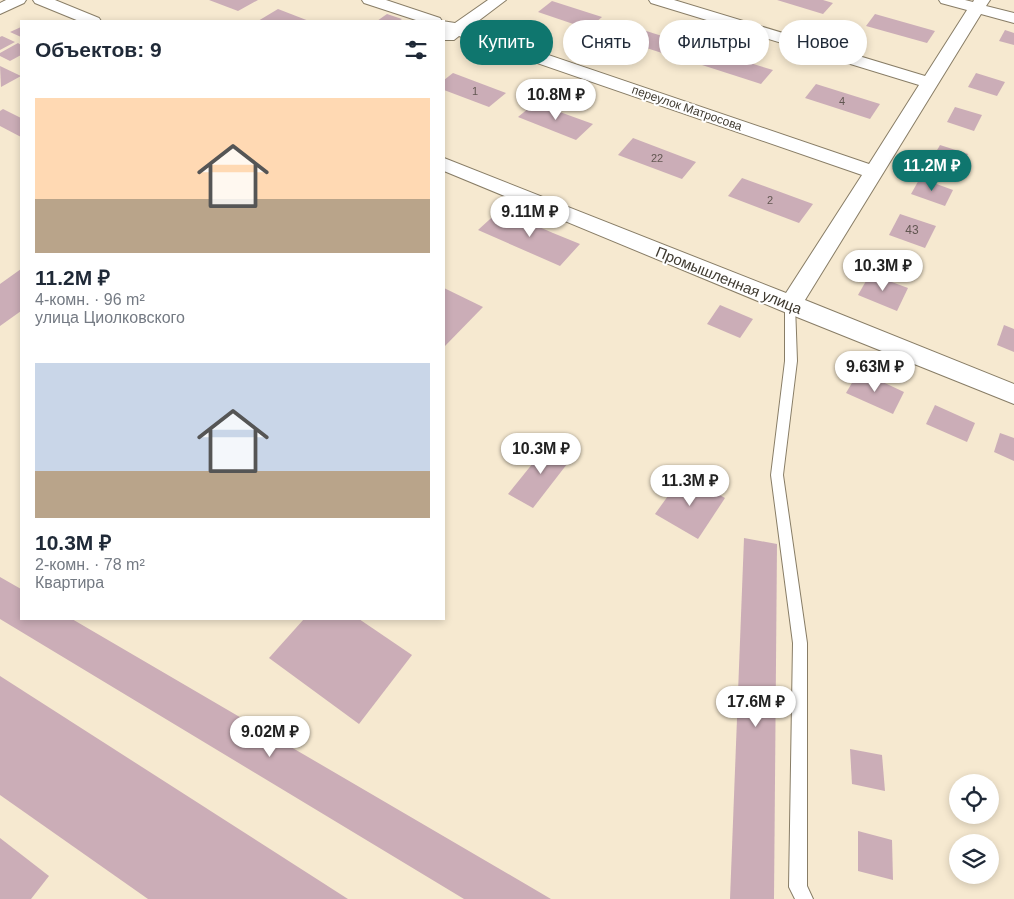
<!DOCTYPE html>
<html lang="ru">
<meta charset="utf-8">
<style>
:root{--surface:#fff;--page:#f6f6f7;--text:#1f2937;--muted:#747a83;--accent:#0f766e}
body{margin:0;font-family:Arial,sans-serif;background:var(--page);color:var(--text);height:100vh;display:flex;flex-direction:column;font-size:19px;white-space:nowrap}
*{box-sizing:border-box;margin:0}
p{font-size:16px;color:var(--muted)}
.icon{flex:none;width:28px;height:28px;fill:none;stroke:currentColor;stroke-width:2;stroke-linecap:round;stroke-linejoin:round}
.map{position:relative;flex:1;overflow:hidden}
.side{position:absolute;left:20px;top:20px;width:425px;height:600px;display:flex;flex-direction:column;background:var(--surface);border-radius:0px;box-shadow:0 2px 8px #0003}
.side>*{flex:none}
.banner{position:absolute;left:460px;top:20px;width:475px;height:45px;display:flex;gap:10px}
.buttons{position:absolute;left:949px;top:774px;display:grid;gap:10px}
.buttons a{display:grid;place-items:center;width:50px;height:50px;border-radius:50%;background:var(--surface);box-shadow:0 2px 8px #0003;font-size:25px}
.price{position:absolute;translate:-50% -42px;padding:0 11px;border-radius:18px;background:#fff;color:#222;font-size:16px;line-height:32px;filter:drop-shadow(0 1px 2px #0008)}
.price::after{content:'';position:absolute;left:50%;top:30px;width:15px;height:11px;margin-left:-8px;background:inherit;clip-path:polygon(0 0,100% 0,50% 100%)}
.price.active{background:var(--accent);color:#fff}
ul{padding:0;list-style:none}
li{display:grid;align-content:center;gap:10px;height:265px;padding:0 15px}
li span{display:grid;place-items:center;height:155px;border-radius:0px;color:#555}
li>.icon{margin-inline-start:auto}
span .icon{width:90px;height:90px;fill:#fffc;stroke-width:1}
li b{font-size:21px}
h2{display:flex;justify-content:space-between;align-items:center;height:60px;padding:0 15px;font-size:21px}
.pill{padding:0 18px;border-radius:22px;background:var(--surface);box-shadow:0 2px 8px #0003;font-size:18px;line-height:45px}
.pill.active{background:var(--accent);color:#fff}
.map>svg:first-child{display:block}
.building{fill:#cbadb7}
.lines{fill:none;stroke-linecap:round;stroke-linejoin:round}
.service-casing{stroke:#887d66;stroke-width:2}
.minor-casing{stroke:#887d66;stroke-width:2}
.service{fill:#fff;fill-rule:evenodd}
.minor{fill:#fff;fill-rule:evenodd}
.labels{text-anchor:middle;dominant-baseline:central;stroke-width:4;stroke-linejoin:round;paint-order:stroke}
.far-number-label{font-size:11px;fill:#625752}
.far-street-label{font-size:12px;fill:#3f3a30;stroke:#fff}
.number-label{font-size:12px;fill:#625752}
.street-label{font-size:15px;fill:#3f3a30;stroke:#fff}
</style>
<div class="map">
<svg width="1014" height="899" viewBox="0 0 1014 899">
<rect width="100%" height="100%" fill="#f6e9d0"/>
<!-- building -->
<g class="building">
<polygon points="209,0 258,0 238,11"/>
<polygon points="777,0 823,0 833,3 823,14"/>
<polygon points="552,1 602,17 588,29 538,12"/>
<polygon points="278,9 309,21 258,21"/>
<polygon points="387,14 402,19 399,21 377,21"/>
<polygon points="875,14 935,31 927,43 866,26"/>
<polygon points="624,24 678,41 665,54 610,36"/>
<polygon points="21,27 21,37 10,32"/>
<polygon points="1005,30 1014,33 1014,45 999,41"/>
<polygon points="2,36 15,42 0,50 0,37"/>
<polygon points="18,43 21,45 21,55 10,61 0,56 0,53"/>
<polygon points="714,52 773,70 761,84 702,65"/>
<polygon points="0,66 21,76 1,87"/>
<polygon points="453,73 506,93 489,107 444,90 444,80"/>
<polygon points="976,73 1005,82 997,96 968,87"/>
<polygon points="816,84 880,104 870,119 805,98"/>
<polygon points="535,103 593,124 576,140 518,117"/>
<polygon points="955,107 982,115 974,131 947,122"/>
<polygon points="3,109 21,118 21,137 0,126 0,111"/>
<polygon points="633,138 696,162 682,179 618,155"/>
<polygon points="940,145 968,154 960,169 932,159"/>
<polygon points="742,178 813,204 799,223 728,196"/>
<polygon points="920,178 953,190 945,206 911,194"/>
<polygon points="500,210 553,233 580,244 560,266 478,230"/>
<polygon points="900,214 936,226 925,248 889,235"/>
<polygon points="21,269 21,311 0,326 0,284"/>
<polygon points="870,274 908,288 897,311 858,295"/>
<polygon points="444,288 483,307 444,347"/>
<polygon points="720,305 753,319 740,338 707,324"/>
<polygon points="1004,325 1014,329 1014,352 997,345"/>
<polygon points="859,371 904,392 893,414 846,393"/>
<polygon points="935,405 975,423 967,442 926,424"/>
<polygon points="1000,433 1014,438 1014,461 994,452"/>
<polygon points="550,442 574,455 533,508 508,494"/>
<polygon points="683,475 725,498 698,539 655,514"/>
<polygon points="744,538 777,544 774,899 730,899"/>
<polygon points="0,577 21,589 21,619 72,619 551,899 464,899 0,619"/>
<polygon points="304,619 359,619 412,655 359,724 269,658"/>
<polygon points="0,676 348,899 148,899 0,795"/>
<polygon points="850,749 882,755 885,791 852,784"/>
<polygon points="858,831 892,840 893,880 858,871"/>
<polygon points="0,838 49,876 31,899 0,899"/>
</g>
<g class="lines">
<defs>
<polygon id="service" points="790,301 795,305 797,361 783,475 807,643 807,886 813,899 795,899 789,887 793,643 771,475 785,361 785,305"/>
<g id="minor">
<polygon points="6,0 26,0 24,3 0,14 0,3"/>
<polygon points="33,0 55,0 99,18 101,21 79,21 35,3"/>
<polygon points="362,0 386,0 440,18 442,21 455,23 488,0 506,0 469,28 869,164 919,85 651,3 649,0 674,0 925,76 967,10 941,3 939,0 965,0 973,2 974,0 990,0 986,6 1014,13 1014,23 981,14 805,300 1014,384 1014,404 782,311 444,171 444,158 786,293 862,175 459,36 454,40 444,40 444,21 419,21 364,3"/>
</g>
</defs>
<!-- service casing -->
<use href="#service" class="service-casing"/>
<!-- minor casing -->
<use href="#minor" class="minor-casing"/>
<!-- service -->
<use href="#service" class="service"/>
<!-- minor -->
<use href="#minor" class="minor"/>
</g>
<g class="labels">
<!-- far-number labels -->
<g class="far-number-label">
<text x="475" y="91">1</text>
<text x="842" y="101">4</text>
<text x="657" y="158">22</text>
<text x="770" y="200">2</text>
</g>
<!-- far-street labels -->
<g class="far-street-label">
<text transform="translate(687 108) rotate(19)">переулок Матросова</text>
</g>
<!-- number labels -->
<g class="number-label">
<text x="912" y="230">43</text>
</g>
<!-- street labels -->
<g class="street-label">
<text transform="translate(729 280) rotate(22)">Промышленная улица</text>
</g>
</g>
</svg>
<div class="buttons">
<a><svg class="icon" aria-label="locate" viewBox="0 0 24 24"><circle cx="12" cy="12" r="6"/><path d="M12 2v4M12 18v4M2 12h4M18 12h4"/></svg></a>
<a><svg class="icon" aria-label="layers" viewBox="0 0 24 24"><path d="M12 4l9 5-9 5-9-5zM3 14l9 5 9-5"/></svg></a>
</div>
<b class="price" style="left:556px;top:121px">10.8M ₽</b>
<b class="price active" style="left:932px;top:192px">11.2M ₽</b>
<b class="price" style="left:530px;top:238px">9.11M ₽</b>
<b class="price" style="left:883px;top:292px">10.3M ₽</b>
<b class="price" style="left:875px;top:393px">9.63M ₽</b>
<b class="price" style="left:541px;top:475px">10.3M ₽</b>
<b class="price" style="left:690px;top:507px">11.3M ₽</b>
<b class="price" style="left:756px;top:728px">17.6M ₽</b>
<b class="price" style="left:270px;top:758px">9.02M ₽</b>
<div class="banner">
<a class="pill active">Купить</a>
<a class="pill">Снять</a>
<a class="pill">Фильтры</a>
<a class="pill">Новое</a>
</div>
<section class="side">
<h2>Объектов: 9<svg class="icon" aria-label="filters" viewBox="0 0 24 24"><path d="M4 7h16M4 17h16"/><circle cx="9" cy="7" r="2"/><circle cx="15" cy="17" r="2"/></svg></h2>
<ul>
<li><span style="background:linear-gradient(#ffd9b3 65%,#b9a48a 0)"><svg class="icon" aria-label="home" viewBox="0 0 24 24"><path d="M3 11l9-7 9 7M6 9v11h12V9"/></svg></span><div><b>11.2M ₽</b><p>4-комн. · 96 m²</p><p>улица Циолковского</p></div></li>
<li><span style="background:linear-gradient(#c9d6e8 70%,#b9a48a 0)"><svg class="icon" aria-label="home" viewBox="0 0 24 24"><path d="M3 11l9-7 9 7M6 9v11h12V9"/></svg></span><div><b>10.3M ₽</b><p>2-комн. · 78 m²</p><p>Квартира</p></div></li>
</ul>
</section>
</div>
